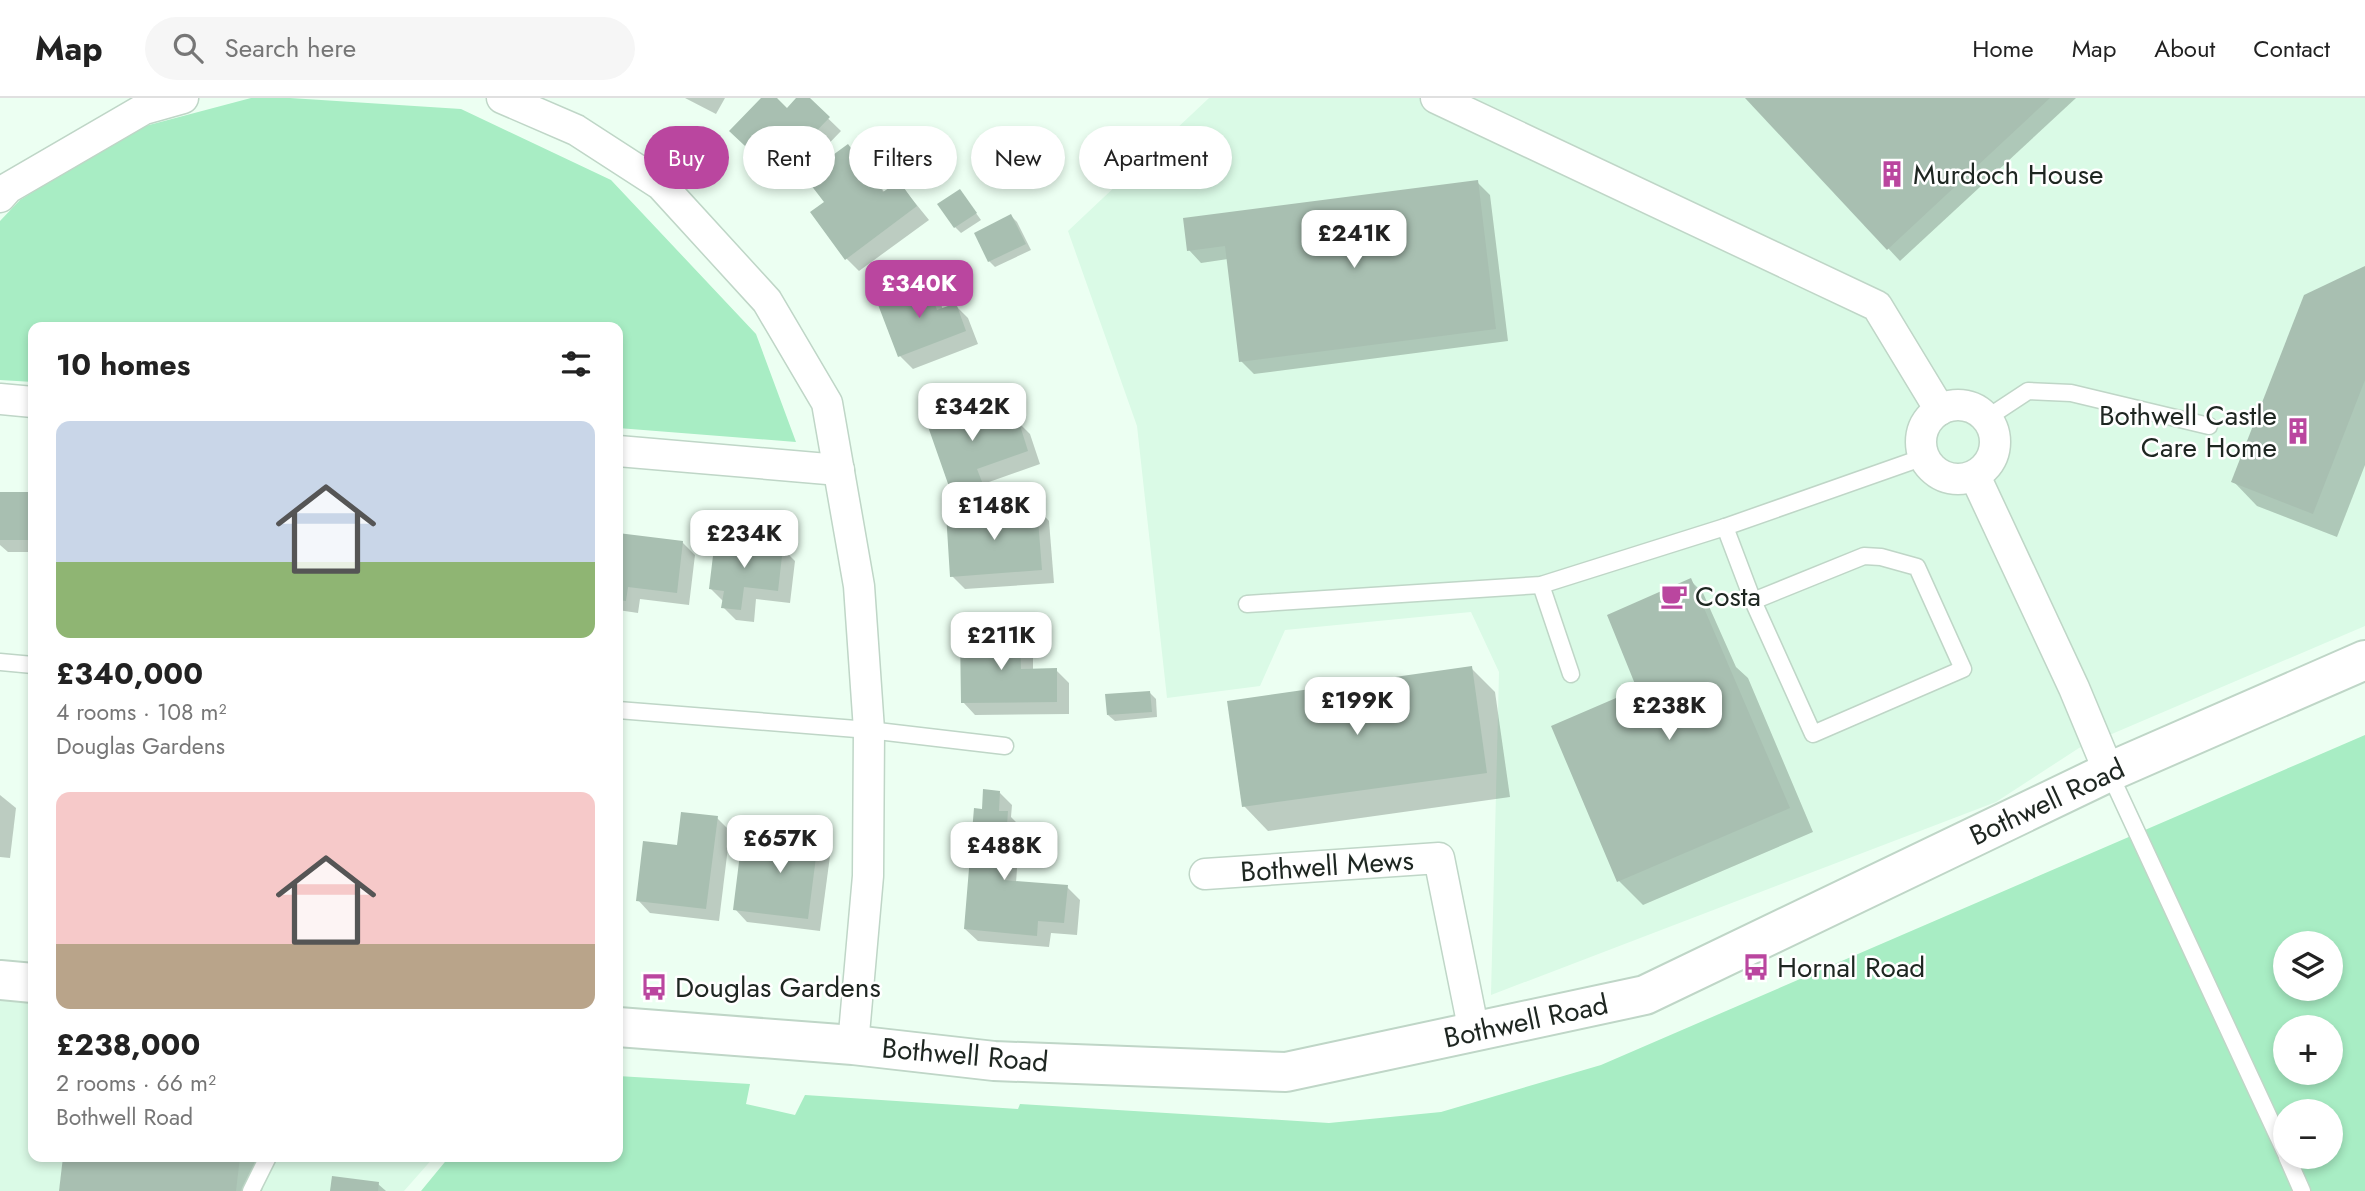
<!DOCTYPE html>
<meta charset="utf-8">
<style>
:root{--surface:#fff;--page:#f6f6f6;--text:#222;--muted:#767676;--line:#e0e0e0;--accent:#ba469f}
body{margin:0;font-family:Jost,sans-serif;background:var(--page);color:var(--text);height:100vh;display:flex;flex-direction:column;font-size:26px;white-space:nowrap}
*{box-sizing:border-box;margin:0}
p{font-size:23px;color:var(--muted)}
.icon{flex:none;width:38px;height:38px;fill:none;stroke:currentColor;stroke-width:2;stroke-linecap:round;stroke-linejoin:round}
.map{position:relative;flex:1;overflow:hidden}
.side{position:absolute;left:28px;top:224px;width:595px;height:840px;display:flex;flex-direction:column;background:var(--surface);border-radius:14px;box-shadow:0 4px 10px #0003}
.side>*{flex:none}
.banner{position:absolute;left:644px;top:28px;width:665px;height:63px;display:flex;gap:14px}
.tools{position:absolute;left:2273px;top:833px;display:grid;gap:14px}
.tools a{display:grid;place-items:center;width:70px;height:70px;border-radius:50%;background:var(--surface);box-shadow:0 4px 10px #0003;font-size:35px}
.price{position:absolute;translate:-50% -60px;padding:0 16px;border-radius:14px;background:#fff;color:#222;font-size:23px;line-height:46px;filter:drop-shadow(0 2px 4px #0008)}
.price::after{content:'';position:absolute;left:50%;top:42px;width:21px;height:16px;margin-left:-10px;background:inherit;clip-path:polygon(0 0,100% 0,50% 100%)}
.price.selected{background:var(--accent);color:#fff}
ul{padding:0;list-style:none}
li{display:grid;align-content:center;gap:14px;height:371px;padding:0 28px}
li span{display:grid;place-items:center;height:217px;border-radius:14px;color:#555}
li>.icon{margin-inline-start:auto}
span .icon{width:126px;height:126px;fill:#fffc;stroke-width:1}
li b{font-size:30px}
h2{display:flex;justify-content:space-between;align-items:center;height:84px;padding:0 28px;font-size:30px}
.tag{padding:0 24px;border-radius:32px;background:var(--surface);box-shadow:0 4px 10px #0003;font-size:24px;line-height:63px}
.tag.selected{background:var(--accent);color:#fff}
header{display:flex;align-items:center;gap:42px;box-sizing:border-box;height:98px;padding:0 35px;background:var(--surface);border-bottom:2px solid var(--line)}
header strong{font-size:33px}
nav{display:flex;gap:38px;margin-inline-start:auto;font-size:24px}
.search{width:490px;height:63px;background:var(--page);display:flex;align-items:center;gap:18px;box-sizing:border-box;padding:0 24px;border-radius:38px;color:var(--muted);font-size:26px}
.map>svg:first-child{display:block}
.built{fill:#dafae6}
.green{fill:#a8edc4;fill-rule:evenodd}
.shadow{fill:#0003}
.building{fill:#a8bfb1}
.lines{fill:none;stroke-linecap:round;stroke-linejoin:round}
.service-casing{stroke:#bfd6c7;stroke-width:19}
.minor-casing{stroke:#bfd6c7;stroke-width:33}
.secondary-casing{stroke:#bfd6c7;stroke-width:42}
.service{stroke:#fff;stroke-width:16}
.minor{stroke:#fff;stroke-width:30}
.secondary{stroke:#fff;stroke-width:38}
.labels{text-anchor:middle;dominant-baseline:central;stroke-width:5;stroke-linejoin:round;paint-order:stroke}
.poi-label{font-size:28px;fill:#1e2621;stroke:#fff;text-anchor:start}
.street-label{font-size:28px;fill:#1e2621;stroke:#fff}
</style>
<header>
<strong>Map</strong>
<div class="search"><svg class="icon" aria-label="search" viewBox="0 0 24 24"><circle cx="10" cy="10" r="6"/><path d="M15 15l6 6"/></svg>Search here</div>
<nav><a>Home</a><a>Map</a><a>About</a><a>Contact</a></nav>
</header>
<div class="map">
<svg width="2365" height="1093" viewBox="0 0 2365 1093">
<rect width="100%" height="100%" fill="#ecfff2"/>
<!-- built -->
<g class="built">
<polygon points="1209,0 2365,0 2365,528 2079,650 1996,704 1491,897 1499,574 1471,514 1285,532 1260,588 1167,600 1137,328 1068,133"/>
<polygon points="0,902 33,905 33,1059 434,1059 404,1093 0,1093"/>
</g>
<!-- green -->
<g class="green">
<polygon points="251,0 290,0 461,11 611,82 756,236 796,344 618,330 618,229 33,229 33,284 0,282 0,123 20,102 134,31"/>
<path d="M2365,637V1093H421L449,1059H618V978L750,986L746,1006L795,1017L805,997L1018,1011L1020,1006L1329,1025L1441,1014L1601,967ZM2286,845H2331V891H2286ZM2286,929H2331V975H2286ZM2286,1013H2331V1059H2286Z"/>
</g>
<!-- shadow -->
<g class="shadow">
<polygon points="685,0 725,0 716,16"/>
<polygon points="763,0 774,0 787,12 799,0 807,0 841,33 788,88 732,33"/>
<polygon points="1748,0 2076,0 1900,163"/>
<polygon points="848,49 860,61 885,95 899,85 929,122 859,173 846,160 826,104"/>
<polygon points="1477,84 1490,97 1508,243 1254,276 1241,263 1228,161 1201,165 1189,152"/>
<polygon points="960,93 981,122 961,135 955,129"/>
<polygon points="1011,118 1017,124 1031,152 995,169 989,163"/>
<polygon points="2365,170 2365,367 2337,439 2257,408 2233,383"/>
<polygon points="926,187 939,200 943,212 955,207 968,220 978,246 913,271 900,258 880,205"/>
<polygon points="985,301 997,314 1003,328 1017,323 1030,336 1040,366 989,384 996,402 967,412 954,399"/>
<polygon points="0,395 33,396 33,461 32,454 8,454 0,447"/>
<polygon points="1037,410 1049,423 1054,485 965,491 952,478"/>
<polygon points="618,437 682,444 695,457 689,507 640,501 638,515 618,512"/>
<polygon points="782,450 795,463 790,505 756,501 754,524 736,522 723,509 724,504 711,491"/>
<polygon points="1690,482 1703,495 1736,569 1748,580 1813,734 1643,807 1619,783 1640,592"/>
<polygon points="1020,536 1033,549 1033,572 1056,572 1069,585 1069,616 975,617 963,604"/>
<polygon points="1471,570 1495,594 1510,699 1268,733 1244,708"/>
<polygon points="1150,595 1156,601 1157,619 1115,623 1108,617"/>
<polygon points="1000,695 1012,707 1011,719 1020,728 1016,785 1067,789 1080,802 1077,837 1051,835 1049,849 978,843 965,831 983,712"/>
<polygon points="0,697 16,710 10,760 0,759"/>
<polygon points="717,720 730,733 719,823 650,815 638,802 678,749"/>
<polygon points="819,730 832,743 820,833 747,824 735,811 776,762"/>
<polygon points="65,1059 267,1059 262,1093 61,1093"/>
<polygon points="378,1086 386,1093 331,1093"/>
</g>
<!-- building -->
<g class="building">
<polygon points="761,0 777,0 787,10 796,0 810,0 830,19 775,76 729,33"/>
<polygon points="1745,0 2050,0 1887,152"/>
<polygon points="848,46 883,94 899,83 917,108 845,162 810,114 824,104 804,78"/>
<polygon points="1478,82 1496,231 1239,264 1225,148 1187,153 1183,120"/>
<polygon points="960,91 977,115 954,130 937,106"/>
<polygon points="1011,116 1026,146 988,164 974,135"/>
<polygon points="2365,168 2365,282 2313,416 2231,384 2304,197"/>
<polygon points="927,185 937,212 956,205 966,233 898,259 877,204"/>
<polygon points="985,299 996,329 1018,321 1028,353 977,371 984,389 953,400 925,320"/>
<polygon points="0,394 33,394 33,460 30,460 30,442 0,442"/>
<polygon points="1037,409 1042,472 950,479 946,415"/>
<polygon points="618,435 683,443 677,495 628,489 626,503 618,502"/>
<polygon points="715,441 783,449 778,493 744,489 741,512 721,510 724,493 709,491"/>
<polygon points="1691,480 1790,710 1617,784 1551,628 1637,591 1607,517"/>
<polygon points="960,535 1020,535 1021,571 1057,570 1057,604 961,605"/>
<polygon points="1472,568 1487,675 1242,709 1227,603"/>
<polygon points="1150,593 1152,614 1107,617 1105,596"/>
<polygon points="983,691 1000,693 999,713 1008,713 1003,782 1068,787 1064,825 1038,823 1037,838 964,831 974,710 982,711"/>
<polygon points="681,714 718,718 706,811 636,803 643,743 677,747"/>
<polygon points="779,723 820,728 808,821 733,812 740,756 774,760"/>
<polygon points="63,1059 240,1059 236,1093 59,1093"/>
<polygon points="332,1078 379,1084 378,1093 330,1093"/>
</g>
<g class="lines">
<defs>
<g id="service">
<polyline points="1987,320 2028,293 2071,295 2209,328"/>
<polyline points="1725,429 1753,503 1813,636 1963,571 1917,469 1881,459 1864,458 1753,503"/>
<polyline points="1541,487 1571,576"/>
<polyline points="1247,506 1541,487 1725,429 1924,359"/>
<polyline points="0,564 33,567"/>
<polyline points="618,612 869,632 1005,648"/>
<polyline points="2109,674 2286,1056"/>
<polyline points="2287,1059 2302,1093"/>
<polyline points="251,1093 268,1059"/>
</g>
<g id="minor">
<polyline points="502,0 576,32 661,87 767,203 827,305 859,488 869,632 868,778 853,947"/>
<polyline points="1436,0 1877,208 1940,312"/>
<polyline points="0,99 8,90 144,11 183,0"/>
<polyline points="0,301 33,304"/>
<circle cx="1958" cy="344" r="37"/>
<polyline points="618,353 839,372"/>
<polyline points="1975,378 2074,590 2109,674"/>
<polyline points="1205,776 1439,760 1474,934"/>
</g>
<g id="secondary">
<polyline points="0,882 33,885"/>
<polyline points="618,929 853,947 994,963 1286,974 1645,897 2109,674 2365,562"/>
</g>
</defs>
<!-- service casing -->
<use href="#service" class="service-casing"/>
<!-- minor casing -->
<use href="#minor" class="minor-casing"/>
<!-- secondary casing -->
<use href="#secondary" class="secondary-casing"/>
<!-- service -->
<use href="#service" class="service"/>
<!-- minor -->
<use href="#minor" class="minor"/>
<!-- secondary -->
<use href="#secondary" class="secondary"/>
</g>
<!-- icons -->
<defs>
<symbol id="building-bare" viewBox="-9 -9 18 18"><path d="M-4-6H4V6H1V3H-1V6H-4ZM-2.5-4.3h1.7v1.8h-1.7ZM.8-4.3h1.7v1.8H.8ZM-2.5-1h1.7V.8h-1.7ZM.8-1h1.7V.8H.8Z" fill="#ba469f" stroke="#fff" stroke-width="2.5" paint-order="stroke"/></symbol>
<symbol id="cafe-bare" viewBox="-9 -9 18 18"><path d="M-5.5-4.5H6V0H3Q3 3.5 0 3.5H-2.5Q-5.5 3.5-5.5 0ZM3-3.2v2h1.7v-2ZM-6 4.5H4V6H-6Z" fill="#ba469f" stroke="#fff" stroke-width="2.5" paint-order="stroke"/></symbol>
<symbol id="bus-bare" viewBox="-9 -9 18 18"><path d="M-5-6H5V4H4V6H2V4H-2V6H-4V4H-5ZM-3.5-4V0h7V-4ZM-3.5 1.2v1.5H-2V1.2ZM2 1.2v1.5H3.5V1.2Z" fill="#ba469f" stroke="#fff" stroke-width="2.5" paint-order="stroke"/></symbol>
</defs>
<g fill-rule="evenodd">
<use href="#building-bare" x="1873" y="57" width="38" height="38"/>
<use href="#building-bare" x="2279" y="314" width="38" height="38"/>
<use href="#cafe-bare" x="1655" y="479" width="38" height="38"/>
<use href="#bus-bare" x="1737" y="850" width="38" height="38"/>
<use href="#bus-bare" x="635" y="870" width="38" height="38"/>
</g>
<g class="labels">
<!-- poi labels -->
<g class="poi-label">
<text x="1913" y="76">Murdoch House</text>
<text x="2277" y="317" text-anchor="end">Bothwell Castle<tspan x="2277" dy="32">Care Home</tspan></text>
<text x="1695" y="498">Costa</text>
<text x="1777" y="869">Hornal Road</text>
<text x="675" y="889">Douglas Gardens</text>
</g>
<!-- street labels -->
<g class="street-label">
<text transform="translate(2047 704) rotate(-25)">Bothwell Road</text>
<text transform="translate(1327 768) rotate(-4)">Bothwell Mews</text>
<text transform="translate(1526 923) rotate(-12)">Bothwell Road</text>
<text transform="translate(965 957) rotate(5)">Bothwell Road</text>
</g>
</g>
</svg>
<div class="tools">
<a><svg class="icon" aria-label="layers" viewBox="0 0 24 24"><path d="M12 4l9 5-9 5-9-5zM3 14l9 5 9-5"/></svg></a>
<a>+</a>
<a>−</a>
</div>
<b class="price" style="left:1354px;top:172px">£241K</b>
<b class="price selected" style="left:919px;top:222px">£340K</b>
<b class="price" style="left:972px;top:345px">£342K</b>
<b class="price" style="left:994px;top:444px">£148K</b>
<b class="price" style="left:744px;top:472px">£234K</b>
<b class="price" style="left:1001px;top:574px">£211K</b>
<b class="price" style="left:1357px;top:639px">£199K</b>
<b class="price" style="left:1669px;top:644px">£238K</b>
<b class="price" style="left:780px;top:777px">£657K</b>
<b class="price" style="left:1004px;top:784px">£488K</b>
<div class="banner">
<a class="tag selected">Buy</a>
<a class="tag">Rent</a>
<a class="tag">Filters</a>
<a class="tag">New</a>
<a class="tag">Apartment</a>
</div>
<section class="side">
<h2>10 homes<svg class="icon" aria-label="filters" viewBox="0 0 24 24"><path d="M4 7h16M4 17h16"/><circle cx="9" cy="7" r="2"/><circle cx="15" cy="17" r="2"/></svg></h2>
<ul>
<li><span style="background:linear-gradient(#c9d6e8 65%,#8fb573 0)"><svg class="icon" aria-label="home" viewBox="0 0 24 24"><path d="M3 11l9-7 9 7M6 9v11h12V9"/></svg></span><div><b>£340,000</b><p>4 rooms · 108 m²</p><p>Douglas Gardens</p></div></li>
<li><span style="background:linear-gradient(#f6c9c9 70%,#b9a48a 0)"><svg class="icon" aria-label="home" viewBox="0 0 24 24"><path d="M3 11l9-7 9 7M6 9v11h12V9"/></svg></span><div><b>£238,000</b><p>2 rooms · 66 m²</p><p>Bothwell Road</p></div></li>
</ul>
</section>
</div>
